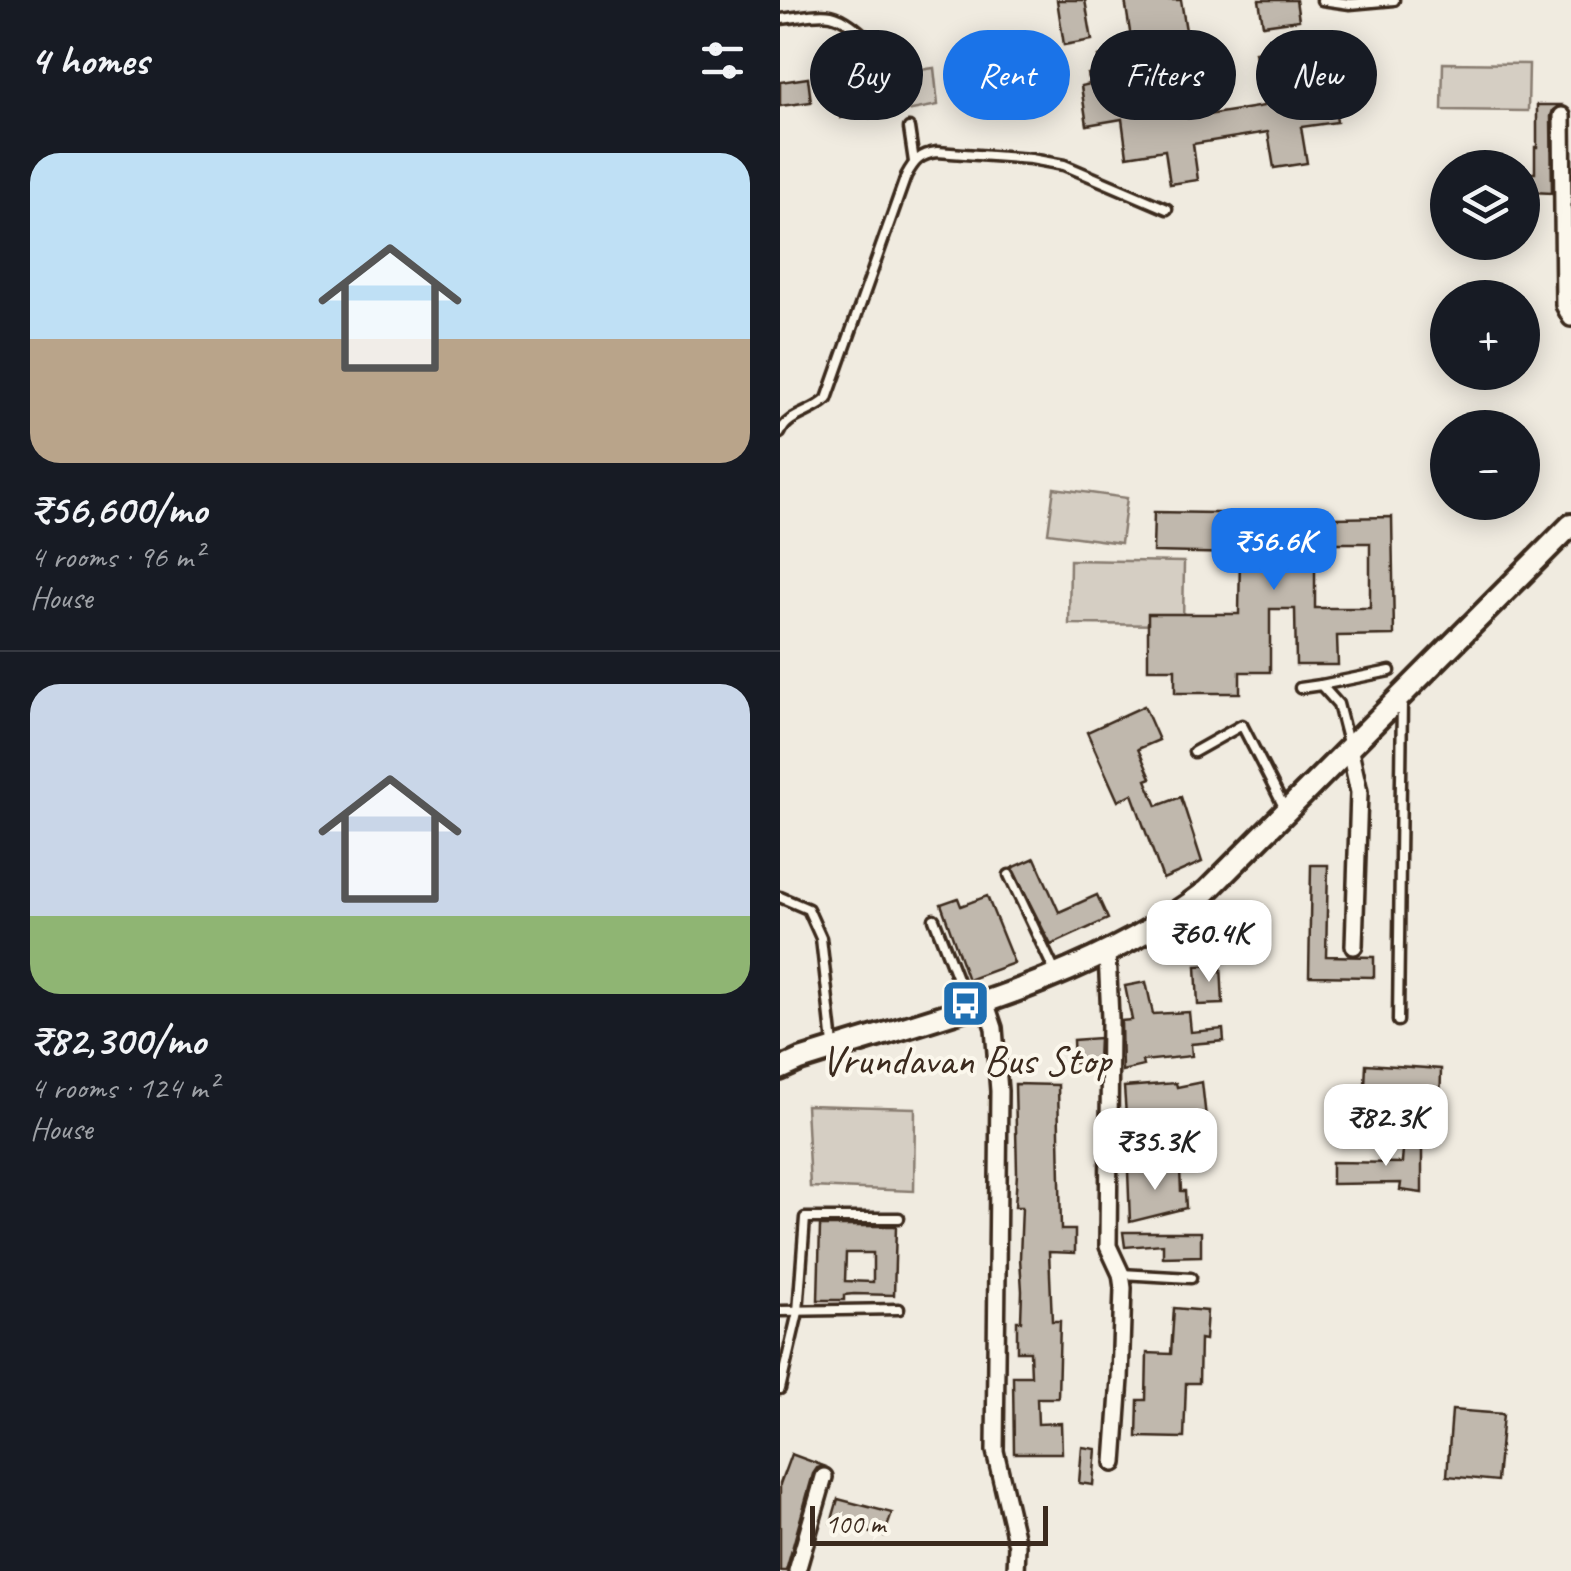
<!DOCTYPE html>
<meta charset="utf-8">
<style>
:root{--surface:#171b24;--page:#242831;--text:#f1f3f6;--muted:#9ea1a6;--line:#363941;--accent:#1a73e8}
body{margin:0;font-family:Caveat,sans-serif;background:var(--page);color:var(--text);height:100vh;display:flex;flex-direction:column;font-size:38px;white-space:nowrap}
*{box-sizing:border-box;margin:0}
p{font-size:32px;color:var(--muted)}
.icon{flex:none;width:55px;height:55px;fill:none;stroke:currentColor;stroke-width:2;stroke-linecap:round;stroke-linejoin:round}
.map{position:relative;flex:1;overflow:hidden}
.sheet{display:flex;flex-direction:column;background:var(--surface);width:780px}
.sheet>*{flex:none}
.banner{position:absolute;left:30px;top:30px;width:610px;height:90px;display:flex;gap:20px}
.fabs{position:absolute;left:650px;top:150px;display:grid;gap:20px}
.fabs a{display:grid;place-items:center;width:110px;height:110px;border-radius:50%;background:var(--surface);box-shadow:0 5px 25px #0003;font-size:50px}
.scale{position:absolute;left:30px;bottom:25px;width:238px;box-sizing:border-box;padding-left:10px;border:5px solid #3b2a1e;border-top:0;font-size:28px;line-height:35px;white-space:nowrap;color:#3b2a1e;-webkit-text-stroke:8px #fbf7ec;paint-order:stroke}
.price{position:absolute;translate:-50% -85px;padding:0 22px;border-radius:20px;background:#fff;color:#222;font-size:32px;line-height:65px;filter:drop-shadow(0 2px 5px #0008)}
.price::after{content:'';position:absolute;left:50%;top:60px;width:30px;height:22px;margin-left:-15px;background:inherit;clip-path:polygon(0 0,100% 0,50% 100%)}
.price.current{background:var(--accent);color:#fff}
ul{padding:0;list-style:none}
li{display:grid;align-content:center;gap:20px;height:530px;padding:0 30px}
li+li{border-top:2px solid var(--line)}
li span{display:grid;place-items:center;height:310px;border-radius:30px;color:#555}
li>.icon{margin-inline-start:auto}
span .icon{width:180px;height:180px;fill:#fffc;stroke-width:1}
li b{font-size:42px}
h2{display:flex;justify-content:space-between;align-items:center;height:120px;padding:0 30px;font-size:42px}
.tag{padding:0 35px;border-radius:45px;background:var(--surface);box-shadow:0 5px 25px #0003;font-size:35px;line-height:90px}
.tag.current{background:var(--accent);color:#fff}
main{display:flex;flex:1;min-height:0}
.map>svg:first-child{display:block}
.green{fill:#d5cec3;stroke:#887c70;stroke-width:2.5}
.building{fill:#c0b8ad;stroke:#3b2a1e;stroke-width:2.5;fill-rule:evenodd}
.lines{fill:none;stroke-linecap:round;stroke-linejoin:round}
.service-casing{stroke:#3b2a1e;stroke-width:15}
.minor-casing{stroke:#3b2a1e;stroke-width:22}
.tertiary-casing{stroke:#3b2a1e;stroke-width:28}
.service{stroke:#fbf7ec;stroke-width:8}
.minor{stroke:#fbf7ec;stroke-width:15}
.tertiary{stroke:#fbf7ec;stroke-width:20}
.labels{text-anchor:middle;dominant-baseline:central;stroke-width:8;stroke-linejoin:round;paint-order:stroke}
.poi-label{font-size:42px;fill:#3b2a1e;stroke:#fbf7ec}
</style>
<main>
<section class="sheet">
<h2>4 homes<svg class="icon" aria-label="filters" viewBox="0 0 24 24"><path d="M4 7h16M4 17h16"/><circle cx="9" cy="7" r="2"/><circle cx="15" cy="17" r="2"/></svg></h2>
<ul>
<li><span style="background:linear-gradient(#bfe0f5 60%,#b9a48a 0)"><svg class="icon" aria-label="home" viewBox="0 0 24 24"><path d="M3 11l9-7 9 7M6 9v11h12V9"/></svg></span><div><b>₹56,600/mo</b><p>4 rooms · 96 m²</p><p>House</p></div></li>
<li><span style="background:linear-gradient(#c9d6e8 75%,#8fb573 0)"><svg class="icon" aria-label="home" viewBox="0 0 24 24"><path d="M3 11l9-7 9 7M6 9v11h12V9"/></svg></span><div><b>₹82,300/mo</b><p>4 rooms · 124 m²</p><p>House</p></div></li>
</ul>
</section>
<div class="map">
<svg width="791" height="1571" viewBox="0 0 791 1571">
<rect width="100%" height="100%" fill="#f0ebe0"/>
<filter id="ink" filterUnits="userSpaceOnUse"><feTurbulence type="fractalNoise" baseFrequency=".01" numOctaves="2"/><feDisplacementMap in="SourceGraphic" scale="20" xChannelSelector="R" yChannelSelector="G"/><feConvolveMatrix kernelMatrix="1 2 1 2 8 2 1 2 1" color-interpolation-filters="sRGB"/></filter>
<g filter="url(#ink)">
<!-- green -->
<g class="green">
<polygon points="663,63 749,64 748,111 662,110"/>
<polygon points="154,68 158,105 90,118 84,78"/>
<polygon points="274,488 347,498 341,543 268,533"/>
<polygon points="290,560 404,562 403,625 289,624"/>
<polygon points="26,1105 135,1108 134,1191 30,1187"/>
</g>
<!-- building -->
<g class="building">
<polygon points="277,0 305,0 312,40 284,45"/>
<polygon points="345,0 401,0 408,43 389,45 394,79 402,78 408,118 484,106 475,52 508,47 517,101 553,96 557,122 521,127 527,163 494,168 488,132 413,144 418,180 390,184 385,150 347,156 342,119 307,125 301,86 310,84 308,74 321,72 318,57 353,51"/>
<polygon points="479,0 516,0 519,20 483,25"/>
<polygon points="70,34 73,36 85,111 61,118 52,37"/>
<polygon points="28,78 31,102 0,106 0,82"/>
<polygon points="757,105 780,105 773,110 771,116 772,193 751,192 751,173 755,173 755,147 757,147"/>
<path d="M374,512L496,514V519L612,517L614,635L557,636L558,665H516L515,609H490V672H460V693H395V669H368V614H459L460,554L373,552ZM535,543H590V608H535Z"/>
<polygon points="364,706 379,740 358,749 371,778 366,780 377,806 401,797 422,862 383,879 352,794 338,801 307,732"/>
<polygon points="255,858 279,912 317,895 328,919 271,945 232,868"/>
<polygon points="531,865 548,865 546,956 594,957 594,977 529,976"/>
<polygon points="207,896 234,963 188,980 161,904 178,898 181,906"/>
<polygon points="441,965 443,1004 418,1005 416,966"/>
<polygon points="366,982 373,1014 409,1012 411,1032 443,1029 444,1041 411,1044 412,1056 362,1061 363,1066 342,1071 341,1021 352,1020 345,986"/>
<polygon points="319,1038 318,1062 294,1063 293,1040"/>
<polygon points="586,1064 661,1069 660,1114 622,1110 621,1136 578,1137 580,1108 584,1108"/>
<polygon points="422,1082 426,1118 406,1120 405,1116 368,1125 368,1129 347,1130 344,1087 396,1083 397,1087"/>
<polygon points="235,1084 278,1085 281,1230 295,1230 295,1253 269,1252 272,1321 280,1321 278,1398 257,1398 258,1424 281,1423 282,1453 234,1453 233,1376 251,1376 250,1351 237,1351 237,1321 241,1321 242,1291 240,1258 242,1207 235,1207 237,1173"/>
<polygon points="642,1135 642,1193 620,1190 621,1183 552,1184 552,1162 622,1163 624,1136"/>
<polygon points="400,1169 401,1191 405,1191 406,1208 350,1222 348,1171"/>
<path d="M40,1226H116L114,1295L74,1294L64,1295V1300H38ZM66,1253H93V1282L65,1281Z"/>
<polygon points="343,1232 421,1232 421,1256 383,1257 383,1244 345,1247"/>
<polygon points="394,1308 427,1311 425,1340 420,1339 419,1383 406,1383 404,1438 357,1437 358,1400 366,1400 367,1353 391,1354"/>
<polygon points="672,1410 723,1414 717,1481 667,1476"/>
<polygon points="302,1447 316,1449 313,1485 299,1483"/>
<polygon points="11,1454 44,1466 37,1468 33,1474 6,1571 0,1571 0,1484"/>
<polygon points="58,1499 112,1513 104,1536 51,1523"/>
</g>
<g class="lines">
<defs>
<g id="service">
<polyline points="542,0 570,4 614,0"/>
<path d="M0,19C16,18 35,12 51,15C69,19 85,37 99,48"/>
<polyline points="129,128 134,162"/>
<path d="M0,433C8,414 33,413 47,399L126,176C134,161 140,154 157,152L251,159L284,165L387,209"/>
<polyline points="541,685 610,671"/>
<polyline points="520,688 541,685 558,704 568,743"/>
<polyline points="414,752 462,725 504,807"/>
<polyline points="229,875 276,974"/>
<polyline points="0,897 28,909 41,938 53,1045"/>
<polyline points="154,919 188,1007"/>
<polyline points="618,1021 622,699"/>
<polyline points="341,1274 411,1278"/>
<polyline points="0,1311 119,1309"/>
<polyline points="0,1389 18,1312 25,1218 119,1218"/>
</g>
<g id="minor">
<polyline points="99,48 115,64"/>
<polyline points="782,116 784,305 791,318"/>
<polyline points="569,747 579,792 574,946"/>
<polyline points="327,954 330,1018 328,1246 341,1274 343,1288 340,1379 334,1463"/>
<polyline points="205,1001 214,1028 219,1091 215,1451 237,1545 236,1571"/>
<polyline points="17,1571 44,1477"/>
</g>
<path id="tertiary" d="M0,1069L20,1060C158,1016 311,980 427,891L791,525"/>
</defs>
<!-- service casing -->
<use href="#service" class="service-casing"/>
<!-- minor casing -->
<use href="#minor" class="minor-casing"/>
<!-- tertiary casing -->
<use href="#tertiary" class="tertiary-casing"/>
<!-- service -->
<use href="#service" class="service"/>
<!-- minor -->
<use href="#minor" class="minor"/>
<!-- tertiary -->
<use href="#tertiary" class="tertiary"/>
</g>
</g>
<!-- icons -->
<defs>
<symbol id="bus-square" viewBox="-11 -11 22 22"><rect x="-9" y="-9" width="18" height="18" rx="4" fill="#1f6fb2" stroke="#fbf7ec"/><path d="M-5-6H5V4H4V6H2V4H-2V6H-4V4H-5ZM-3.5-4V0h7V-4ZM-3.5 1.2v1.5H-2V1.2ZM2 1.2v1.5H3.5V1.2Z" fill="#fff"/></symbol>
</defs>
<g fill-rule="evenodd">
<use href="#bus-square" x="158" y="976" width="55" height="55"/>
</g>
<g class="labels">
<!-- poi labels -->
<g class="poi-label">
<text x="186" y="1060">Vrundavan Bus Stop</text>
</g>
</g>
</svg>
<div class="fabs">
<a><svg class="icon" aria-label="layers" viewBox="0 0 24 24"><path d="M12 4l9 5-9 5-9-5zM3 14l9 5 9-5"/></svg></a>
<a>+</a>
<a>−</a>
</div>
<div class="scale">100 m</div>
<b class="price current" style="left:494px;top:593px">₹56.6K</b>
<b class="price" style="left:429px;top:985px">₹60.4K</b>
<b class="price" style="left:606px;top:1169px">₹82.3K</b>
<b class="price" style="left:375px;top:1193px">₹35.3K</b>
<div class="banner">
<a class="tag">Buy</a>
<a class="tag current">Rent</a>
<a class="tag">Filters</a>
<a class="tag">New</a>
</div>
</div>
</main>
